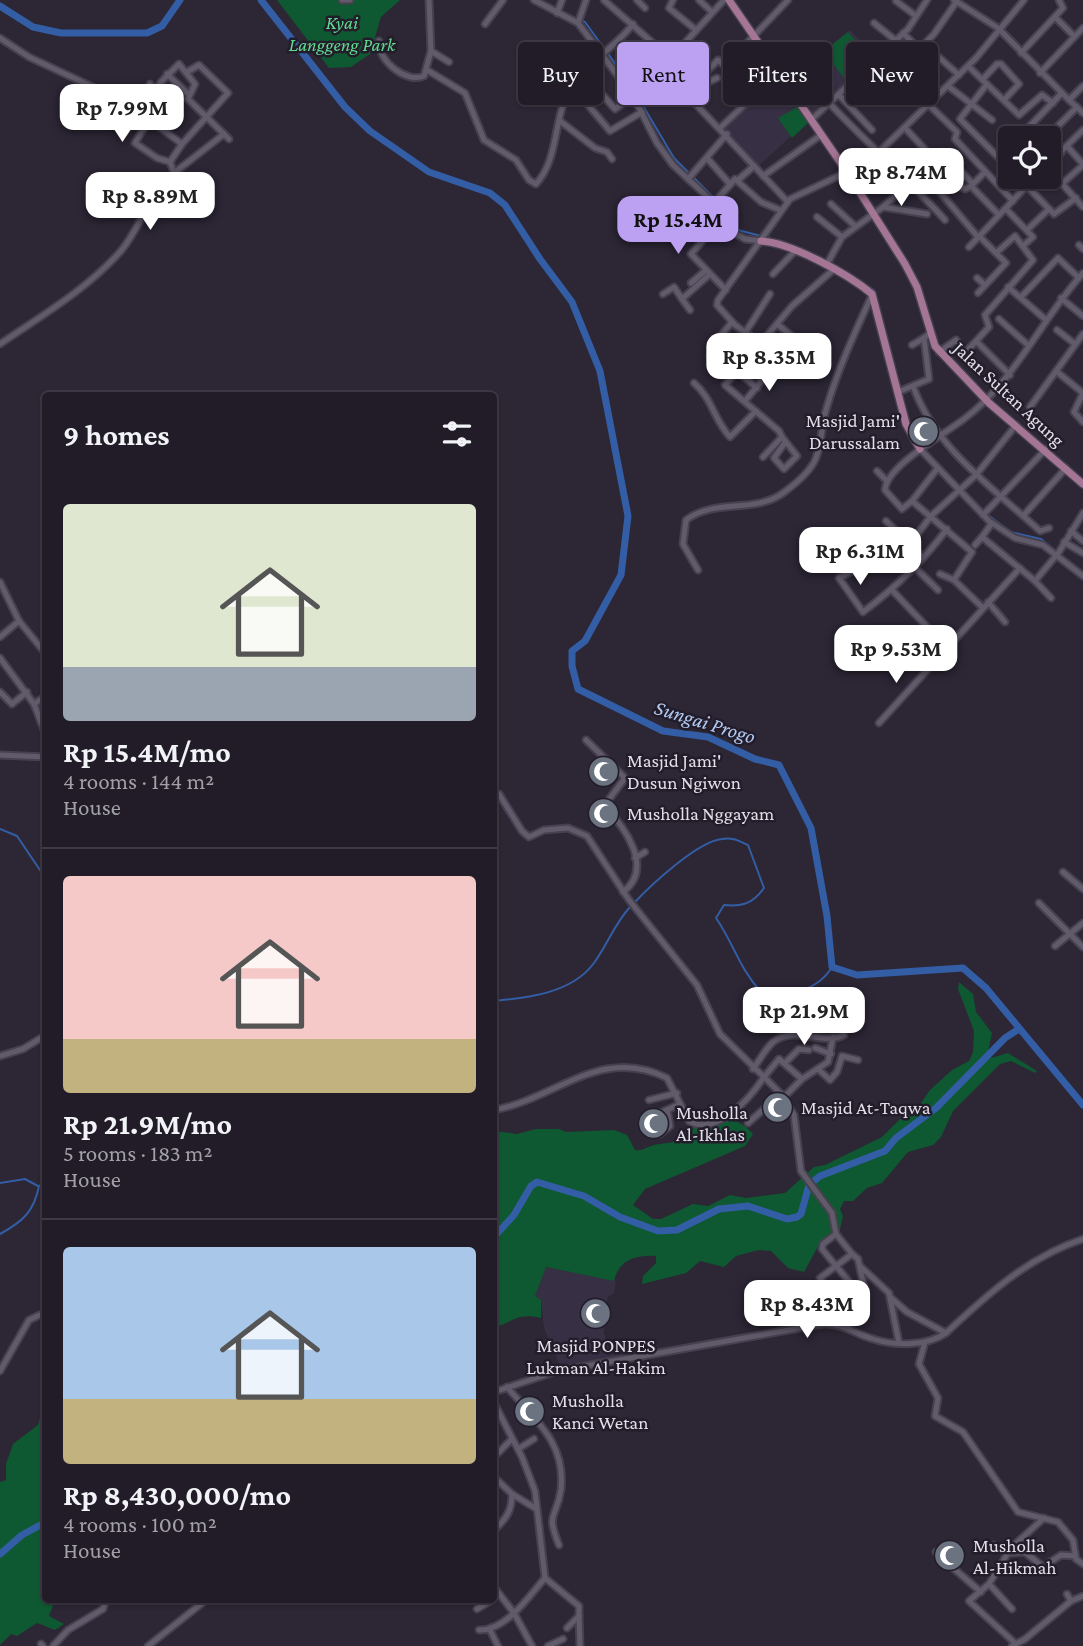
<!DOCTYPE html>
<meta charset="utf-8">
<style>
:root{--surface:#211c28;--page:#2d2934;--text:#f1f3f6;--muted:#a2a1a8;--line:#3e3a45;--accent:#bca0f2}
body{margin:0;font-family:"Crimson Pro",serif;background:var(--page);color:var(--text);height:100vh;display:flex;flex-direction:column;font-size:26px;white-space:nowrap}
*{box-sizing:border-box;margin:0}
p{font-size:23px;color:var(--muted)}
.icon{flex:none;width:38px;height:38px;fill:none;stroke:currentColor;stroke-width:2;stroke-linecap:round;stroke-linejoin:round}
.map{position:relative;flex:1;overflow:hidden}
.panel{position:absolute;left:42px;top:392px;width:455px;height:1211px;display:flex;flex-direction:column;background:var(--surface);border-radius:7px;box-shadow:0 2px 5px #0004,0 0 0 2px var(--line)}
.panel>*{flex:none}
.guide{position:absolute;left:518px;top:42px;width:458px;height:63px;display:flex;gap:14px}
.tools{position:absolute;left:998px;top:126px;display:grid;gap:14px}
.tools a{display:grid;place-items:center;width:63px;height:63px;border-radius:7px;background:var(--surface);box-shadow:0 2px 5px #0004,0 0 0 2px var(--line);font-size:35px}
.price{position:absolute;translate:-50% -60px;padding:0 16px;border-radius:14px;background:#fff;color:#222;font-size:23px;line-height:46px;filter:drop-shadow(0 2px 4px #0008)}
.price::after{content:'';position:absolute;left:50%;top:42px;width:21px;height:16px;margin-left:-10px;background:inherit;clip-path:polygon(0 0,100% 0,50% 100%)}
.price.selected{background:var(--accent);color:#111}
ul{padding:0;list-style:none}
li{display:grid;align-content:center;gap:14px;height:371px;padding:0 21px}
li+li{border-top:2px solid var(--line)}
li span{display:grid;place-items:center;height:217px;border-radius:7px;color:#555}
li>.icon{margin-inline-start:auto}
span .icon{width:126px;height:126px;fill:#fffc;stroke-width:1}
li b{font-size:30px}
h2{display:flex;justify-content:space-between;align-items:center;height:84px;padding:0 21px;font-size:30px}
.tag{padding:0 24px;border-radius:7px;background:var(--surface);box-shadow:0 2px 5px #0004,0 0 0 2px var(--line);font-size:24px;line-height:63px}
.tag.selected{background:var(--accent);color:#111}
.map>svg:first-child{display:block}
.built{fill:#372f43}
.green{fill:#0e5931}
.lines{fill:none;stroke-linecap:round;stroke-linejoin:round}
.stream{stroke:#335da4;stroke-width:2}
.river{stroke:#335da4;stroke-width:7}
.minor-casing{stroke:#46414e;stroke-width:9}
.major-casing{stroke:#46414e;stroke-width:10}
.minor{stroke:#615a6b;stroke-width:5}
.major{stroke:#a57595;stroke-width:7}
.labels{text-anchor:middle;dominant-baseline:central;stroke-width:5;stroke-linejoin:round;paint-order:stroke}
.park-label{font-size:19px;font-style:italic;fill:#60db8f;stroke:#231d2b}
.street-label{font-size:19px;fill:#e3dfe9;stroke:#231d2b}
.poi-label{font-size:19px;fill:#e3dfe9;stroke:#231d2b;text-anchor:start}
.water-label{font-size:21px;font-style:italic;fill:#b2caf2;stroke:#231d2b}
</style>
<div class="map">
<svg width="1083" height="1646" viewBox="0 0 1083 1646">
<rect width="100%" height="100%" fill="#2c2635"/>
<!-- built -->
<g class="built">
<polygon points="850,30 874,55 873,61 752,172 720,134 781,74 785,81"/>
<polygon points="545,1267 616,1281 614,1293 608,1297 605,1307 604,1333 608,1348 627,1345 628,1360 563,1373 544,1328 541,1301 535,1296"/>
</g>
<!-- green -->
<g class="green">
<polygon points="277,0 400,0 381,17 370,54 351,67 329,68"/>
<polygon points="848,32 873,61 849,85 824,51"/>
<polygon points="801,105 811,120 792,138 778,118"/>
<path d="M959,982L973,994L976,1012L992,1033L988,1052L991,1058L1008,1053L1037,1071L1035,1073L1011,1061L1000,1064L953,1111L941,1137L933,1145L908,1152L882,1183L867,1188L853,1201H844L840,1209L843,1216L839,1234L829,1242L821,1241L804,1272L788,1268L771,1251L759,1250L736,1256L724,1267L700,1261L686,1273L642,1284L643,1276L656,1263V1256C637,1255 619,1259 614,1281L546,1267L535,1296L541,1300V1318C514,1311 508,1327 494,1326V1131L517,1134L536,1129H559L566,1132L614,1130L627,1135L635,1150C643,1151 644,1148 651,1146C670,1140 673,1149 689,1126C720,1134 725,1104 753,1134L745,1146L645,1189L633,1205L653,1219H661L693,1204L708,1206L730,1195L746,1198L785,1193L814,1167L825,1165L882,1137L900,1119L914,1113L930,1090L952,1070L969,1061L973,1052L974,1031L958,989Z"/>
<polygon points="45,1399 46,1600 55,1600 49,1616 64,1624 55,1630 37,1623 17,1636 11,1634 0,1645 0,1482 6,1480 6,1464 13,1444 38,1425"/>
</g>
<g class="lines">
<!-- stream -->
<g class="stream">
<polyline points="571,17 585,22 630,84 674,158 715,199"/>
<polyline points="719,203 738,230 761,236"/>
<polyline points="766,237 804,250"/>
<polyline points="863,283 874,290 883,323"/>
<polyline points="975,503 984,511"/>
<polyline points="988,515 1011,532 1041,539 1056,551"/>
<polyline points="0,829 17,836 46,879"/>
<path d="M634,903C651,885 698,841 722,839C733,837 739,841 748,845L764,888C753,903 743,907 724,905L716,918C734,944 739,968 761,992C790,994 816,993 832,967"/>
<path d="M494,1001C528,998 572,993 594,963C607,945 615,923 630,907"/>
<polyline points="0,1183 25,1179 38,1186"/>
<path d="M0,1234C22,1222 34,1212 39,1186L46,1183"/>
</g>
<!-- river -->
<g class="river">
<polyline points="261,0 345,107 370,131 429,172 490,193 505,205 540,259 572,302 600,371 628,516 621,575 585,641 572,651 572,666 578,689 663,731 708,737 755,759 779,765 811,828 827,916 832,967 857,975 963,968 986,988 1083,1105"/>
<polyline points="0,6 33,27 61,33 147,33 162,26 180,0"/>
<polyline points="494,1237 514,1215 531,1186 537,1182 584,1196 620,1217 658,1231 677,1230 719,1209 748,1206 787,1219 797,1217 801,1214 809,1185 820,1176 885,1151 896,1138 936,1108 1005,1038 1019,1029"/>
<polyline points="0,1554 22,1535 46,1522"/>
</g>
<defs>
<g id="minor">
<polyline points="342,0 350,0"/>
<polyline points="534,0 578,23 633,96 657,143 673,165 714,203 732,232 745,239 761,241"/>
<polyline points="604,0 695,80 700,87 690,98 787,201"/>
<polyline points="637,0 645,8"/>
<polyline points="673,0 669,8 696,30"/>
<polyline points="699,0 712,12"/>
<polyline points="954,0 998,28 1069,100"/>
<polyline points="896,1 916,16"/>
<polyline points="557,13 562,0"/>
<polyline points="1055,17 1074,36"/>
<polyline points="578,23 586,0"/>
<polyline points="874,23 895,40"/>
<polyline points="485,24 503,0"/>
<polyline points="903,33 920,50"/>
<polyline points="0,38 29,57 127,103 182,144"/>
<path d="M379,41C377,60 406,84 424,76L431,51L429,0"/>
<polyline points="925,45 959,75"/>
<polyline points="431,51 449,62"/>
<polyline points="1021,53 1063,8 1059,0"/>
<polyline points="878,56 957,132 955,139 1013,201"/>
<polyline points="672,57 724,0"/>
<polyline points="728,63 745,79"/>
<polyline points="968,66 1019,115 1042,95 1053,103"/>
<path d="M427,70L465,93L484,140L516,160L529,180L536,184C559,159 553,120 569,91C583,65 615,48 633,24"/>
<polyline points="706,72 718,60 724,65 728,63 788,0"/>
<polyline points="1040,73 1083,28"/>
<polyline points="167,74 188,94"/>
<polyline points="584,74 615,109 633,96"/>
<polyline points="780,74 792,62"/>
<polyline points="896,74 934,34 957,1"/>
<polyline points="983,79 997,64 1001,64 1019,84 1004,100"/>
<polyline points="150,84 146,92 152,97"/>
<polyline points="987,84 960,119 1000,159"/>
<polyline points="572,86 610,131 642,112"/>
<polyline points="700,86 717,78"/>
<polyline points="948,86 992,120"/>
<polyline points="1083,86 1069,100 1083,113"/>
<polyline points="839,95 872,130"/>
<polyline points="871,95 894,72"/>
<path d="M830,104C867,143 908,179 945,220"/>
<polyline points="143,113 161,82 179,64 195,84 188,99 229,139"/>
<polyline points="150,118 135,143 157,158 170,162"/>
<polyline points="116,119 127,103"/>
<polyline points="811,120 908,29 927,0"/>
<polyline points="560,121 595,148 607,152 612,159"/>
<polyline points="720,128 779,72"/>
<polyline points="906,129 959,186 965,189 971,186 999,215"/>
<polyline points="1025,131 1062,93"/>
<polyline points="125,132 138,110"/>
<polyline points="1019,138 1025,131 1033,138"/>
<polyline points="1046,138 1077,107"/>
<polyline points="1048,139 1061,153"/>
<polyline points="1067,146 1083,164"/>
<polyline points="1010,148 1000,159 1010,169"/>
<polyline points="707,158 729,183"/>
<polyline points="1048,164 1083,130"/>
<polyline points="912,167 928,153"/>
<polyline points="1048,168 1083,207"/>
<polyline points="922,171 978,237"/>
<polyline points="174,173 224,134"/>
<polyline points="763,176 821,135"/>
<polyline points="1018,177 1054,214 1076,198"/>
<polyline points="688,179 727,134"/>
<polyline points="738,180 754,166"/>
<polyline points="1063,183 1083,165"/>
<polyline points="971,186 985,172"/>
<polyline points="714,203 735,179 761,202 780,210"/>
<polyline points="831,204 855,226"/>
<polyline points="883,207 927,214"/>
<polyline points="1006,209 1033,237 1024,245"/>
<polyline points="817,217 842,237"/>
<polyline points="722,219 691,254 726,290"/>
<polyline points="1027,230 1049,209"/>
<polyline points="981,238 996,253"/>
<polyline points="1079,245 1083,249"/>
<polyline points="969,247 1035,177"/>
<polyline points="828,262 842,237 883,207 943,152 973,184"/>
<polyline points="773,274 795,251"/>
<polyline points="977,278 985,285"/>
<polyline points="691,283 705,271"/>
<polyline points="1008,287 1045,319"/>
<polyline points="663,294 674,287 682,299 709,275"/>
<polyline points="1021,297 1058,258 1079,278"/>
<polyline points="1061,298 1083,316"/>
<polyline points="682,299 690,310"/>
<polyline points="999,319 1028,345"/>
<polyline points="777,324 805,347"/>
<polyline points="1057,330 1075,344"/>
<polyline points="745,333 770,294"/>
<polyline points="978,343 1010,375"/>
<path d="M0,344C41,316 86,290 120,252C141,228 149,192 174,173L170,162L182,144L228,93L199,65L187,72"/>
<polyline points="912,345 924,338"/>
<polyline points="939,352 956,340 965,353 989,327 985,315 1033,260 1015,236 996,253 1006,263 978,293"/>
<polyline points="779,357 735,325 717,305 718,300 790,199 847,172 878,153 976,58 1024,0"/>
<polyline points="737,371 757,388"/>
<polyline points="1056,371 1083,393"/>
<polyline points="730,378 710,356 722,343 719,338 732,322"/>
<path d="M694,383C712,398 714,420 730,437L756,411"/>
<path d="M913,386C935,448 993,488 1040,531L1049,528"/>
<polyline points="898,392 929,379 924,338 929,334"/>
<polyline points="1083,393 1074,412 1083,422"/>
<polyline points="745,401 773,367"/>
<polyline points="1030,407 1083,334"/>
<polyline points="782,437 797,456 784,469 774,458 784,444"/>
<polyline points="920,449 989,521 1015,538 1043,545 1083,576"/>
<polyline points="763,457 782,437 779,431 725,385 792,306 833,270"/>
<polyline points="937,469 912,501 972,552 954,580"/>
<polyline points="877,471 887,481"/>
<path d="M912,501L902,509L885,490C886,466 945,434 964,419C1015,381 1041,320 1083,273"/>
<polyline points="983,515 1046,449"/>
<polyline points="1023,516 1066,468"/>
<polyline points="886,521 910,544 931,516 976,475 1016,425"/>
<polyline points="992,523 982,537 1035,581 1059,552 1083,513"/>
<polyline points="1071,531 1083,541"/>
<polyline points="1064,542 1083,553"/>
<polyline points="975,545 982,537"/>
<polyline points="900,553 910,544 923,558"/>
<path d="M698,570L683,544L686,520C715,498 754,514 783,493C794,485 811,471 816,458C822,443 821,426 826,410C837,371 855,332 872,295"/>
<polyline points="940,574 954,580 982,607"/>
<polyline points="1035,581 1051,598"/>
<polyline points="0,582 19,621 46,654"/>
<polyline points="892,590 946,647"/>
<path d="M938,590L900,553L865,564L839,578L863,612C895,588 923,561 947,529"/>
<polyline points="988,602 1005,622"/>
<polyline points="0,637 19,621"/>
<polyline points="0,658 34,704 46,696"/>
<polyline points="0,692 12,704 27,692"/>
<polyline points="34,704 46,735"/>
<polyline points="879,723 1020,568"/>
<path d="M586,740L625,778L604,806C624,826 655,868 623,892"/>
<polyline points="0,755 46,757"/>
<path d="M494,795L499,794L522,831L529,837L544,830L568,828L587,836L629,900L697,985L720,1034L764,1077C751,1097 717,1137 689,1121L667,1078C600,1045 556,1099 494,1110"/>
<polyline points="635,858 645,852"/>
<polyline points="1063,872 1083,889"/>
<polyline points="1039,903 1083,947"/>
<polyline points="1055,946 1083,923"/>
<polyline points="815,1048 831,1054"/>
<polyline points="0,1056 23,1049 46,1035"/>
<polyline points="785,1063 799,1049 809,1050"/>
<path d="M753,1069C759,1061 766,1048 773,1042C794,1025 823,1046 844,1035"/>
<polyline points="818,1069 830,1080 837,1072 842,1056 858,1060"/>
<polyline points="802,1079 779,1059 764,1077 781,1094 794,1115 801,1171 832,1213 836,1234 823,1244 822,1249 851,1284"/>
<polyline points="784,1097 802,1079 828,1062 833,1037"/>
<polyline points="649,1100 677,1093"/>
<polyline points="651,1117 680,1104"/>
<polyline points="748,1123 781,1094"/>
<polyline points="660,1134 670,1126 667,1110"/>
<polyline points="836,1234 852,1254"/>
<polyline points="861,1267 889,1293 899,1343"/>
<polyline points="891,1298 907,1312 946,1333"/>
<polyline points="843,1315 857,1305"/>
<polyline points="850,1330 820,1278 852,1254 858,1259 864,1287"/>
<polyline points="925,1342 919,1364 938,1398 935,1416 963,1432 1018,1512 1058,1522 1073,1540 1076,1559 1083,1564"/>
<polyline points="0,1371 29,1320 46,1312"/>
<path d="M507,1387C534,1419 566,1442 561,1489C557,1519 545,1511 559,1545"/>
<path d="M494,1392L557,1371L823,1324C841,1323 854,1333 870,1338C893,1346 926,1347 946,1333C987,1295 1028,1257 1083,1239"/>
<polyline points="494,1403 522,1457 535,1491 545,1578 579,1606 579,1616 567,1628"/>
<polyline points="518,1449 534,1439"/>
<polyline points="494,1457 512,1439"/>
<polyline points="494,1477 512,1494 535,1508"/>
<path d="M494,1530C506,1519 512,1511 512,1494"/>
<polyline points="994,1545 1007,1553 1025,1552 1043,1567 1061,1555 1075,1556"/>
<polyline points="936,1552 943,1557 949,1553 953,1557 952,1567 981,1592"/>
<polyline points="989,1584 1012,1609"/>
<polyline points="494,1587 514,1613 532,1646"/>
<polyline points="1071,1601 1083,1596"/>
<polyline points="477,1609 492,1600"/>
<polyline points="579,1616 580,1646"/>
<path d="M479,1630C506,1631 529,1596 545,1578"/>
<polyline points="490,1630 498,1646"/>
<polyline points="41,1644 43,1646"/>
<polyline points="1016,1644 969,1601 989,1584 1011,1548 1044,1518"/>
<polyline points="53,1646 68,1630 103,1609 106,1600"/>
<polyline points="148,1646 206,1600"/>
<polyline points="548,1646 563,1639"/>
<polyline points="1012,1646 1025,1639 1071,1601 1067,1594"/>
</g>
<g id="major">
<polyline points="729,0 847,172 905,264 917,287 935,346 989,403 1083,484"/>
<path d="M761,241C792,243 848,274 872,294L906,424L920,449"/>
</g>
</defs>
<!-- minor casing -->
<use href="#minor" class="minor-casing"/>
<!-- major casing -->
<use href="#major" class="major-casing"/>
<!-- minor -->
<use href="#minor" class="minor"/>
<!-- major -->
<use href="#major" class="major"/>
</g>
<!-- icons -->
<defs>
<symbol id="mosque-disc" viewBox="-11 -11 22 22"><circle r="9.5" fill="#6b7280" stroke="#231d2b"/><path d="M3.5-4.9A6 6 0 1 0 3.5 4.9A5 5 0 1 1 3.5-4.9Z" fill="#fff"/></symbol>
</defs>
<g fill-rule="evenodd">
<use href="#mosque-disc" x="906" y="414" width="35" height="35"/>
<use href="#mosque-disc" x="586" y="754" width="35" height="35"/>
<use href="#mosque-disc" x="586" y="796" width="35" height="35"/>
<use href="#mosque-disc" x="760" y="1090" width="35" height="35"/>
<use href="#mosque-disc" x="636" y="1106" width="35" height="35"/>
<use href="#mosque-disc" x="578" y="1296" width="35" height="35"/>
<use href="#mosque-disc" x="512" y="1394" width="35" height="35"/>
<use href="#mosque-disc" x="932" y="1538" width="35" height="35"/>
</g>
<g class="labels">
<!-- park labels -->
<g class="park-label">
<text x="342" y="22">Kyai<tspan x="342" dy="22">Langgeng Park</tspan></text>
</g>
<!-- street labels -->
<g class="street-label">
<text transform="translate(1009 394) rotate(43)">Jalan Sultan Agung</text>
</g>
<!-- poi labels -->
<g class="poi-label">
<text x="900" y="420" text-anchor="end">Masjid Jami'<tspan x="900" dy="22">Darussalam</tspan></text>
<text x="627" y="760">Masjid Jami'<tspan x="627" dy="22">Dusun Ngiwon</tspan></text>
<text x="627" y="813">Musholla Nggayam</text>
<text x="801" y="1107">Masjid At-Taqwa</text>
<text x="676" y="1112">Musholla<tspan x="676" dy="22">Al-Ikhlas</tspan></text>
<text x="596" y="1345" text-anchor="middle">Masjid PONPES<tspan x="596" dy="22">Lukman Al-Hakim</tspan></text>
<text x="552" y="1400">Musholla<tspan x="552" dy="22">Kanci Wetan</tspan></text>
<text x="973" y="1545">Musholla<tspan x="973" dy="22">Al-Hikmah</tspan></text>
</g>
<!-- water labels -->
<g class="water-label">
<text transform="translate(705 722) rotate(17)">Sungai Progo</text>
</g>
</g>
</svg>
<div class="tools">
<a><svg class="icon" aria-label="locate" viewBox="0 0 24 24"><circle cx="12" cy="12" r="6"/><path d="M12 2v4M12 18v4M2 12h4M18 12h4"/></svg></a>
</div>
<b class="price" style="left:122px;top:144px">Rp 7.99M</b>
<b class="price" style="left:901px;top:208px">Rp 8.74M</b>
<b class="price" style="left:150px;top:232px">Rp 8.89M</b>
<b class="price selected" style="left:678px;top:256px">Rp 15.4M</b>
<b class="price" style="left:769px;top:393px">Rp 8.35M</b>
<b class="price" style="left:860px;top:587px">Rp 6.31M</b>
<b class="price" style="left:896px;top:685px">Rp 9.53M</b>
<b class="price" style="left:804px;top:1047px">Rp 21.9M</b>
<b class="price" style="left:807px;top:1340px">Rp 8.43M</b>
<div class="guide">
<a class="tag">Buy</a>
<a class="tag selected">Rent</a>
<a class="tag">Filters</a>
<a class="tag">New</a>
</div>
<section class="panel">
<h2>9 homes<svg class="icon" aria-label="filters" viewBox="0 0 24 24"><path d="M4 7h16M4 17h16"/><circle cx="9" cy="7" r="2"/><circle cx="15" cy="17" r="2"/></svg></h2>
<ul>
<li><span style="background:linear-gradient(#dfe7d0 75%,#9aa5b1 0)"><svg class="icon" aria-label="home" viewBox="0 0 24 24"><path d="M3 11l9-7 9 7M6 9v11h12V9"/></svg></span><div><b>Rp 15.4M/mo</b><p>4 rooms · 144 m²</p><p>House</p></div></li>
<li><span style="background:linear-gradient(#f6c9c9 75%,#c2b280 0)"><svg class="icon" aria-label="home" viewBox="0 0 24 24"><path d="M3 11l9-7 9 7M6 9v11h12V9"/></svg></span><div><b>Rp 21.9M/mo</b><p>5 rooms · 183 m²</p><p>House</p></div></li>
<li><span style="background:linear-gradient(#a9c7e8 70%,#c2b280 0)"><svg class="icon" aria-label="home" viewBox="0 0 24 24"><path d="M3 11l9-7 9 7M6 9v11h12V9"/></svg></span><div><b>Rp 8,430,000/mo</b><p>4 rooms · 100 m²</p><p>House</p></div></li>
</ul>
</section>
</div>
